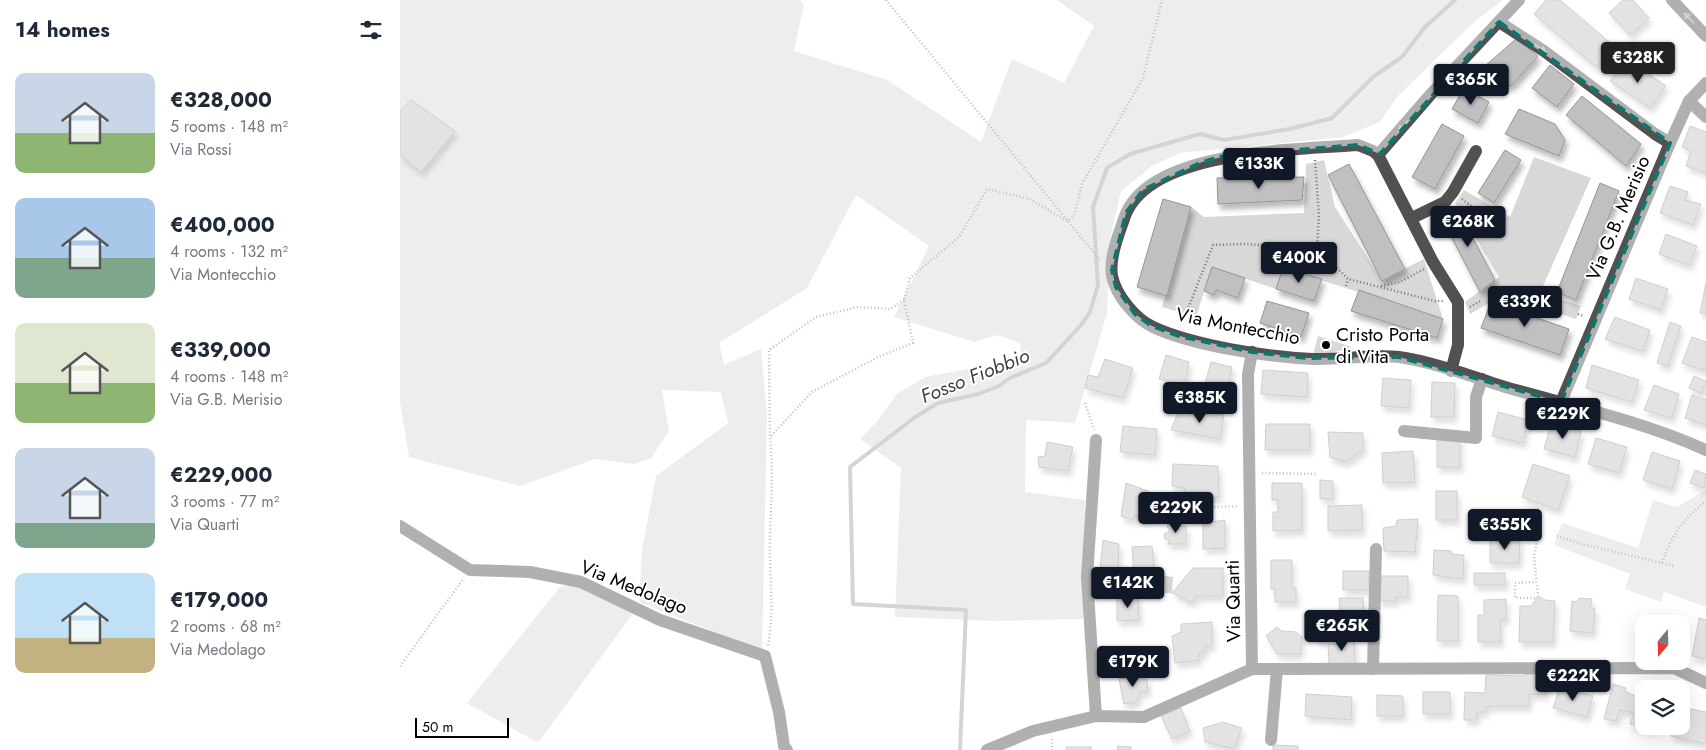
<!DOCTYPE html>
<meta charset="utf-8">
<style>
:root{--surface:#fff;--page:#f6f6f7;--text:#1f2937;--muted:#747a83;--accent:#111827}
body{margin:0;font-family:Jost,sans-serif;background:var(--page);color:var(--text);height:100vh;display:flex;flex-direction:column;font-size:19px;white-space:nowrap}
*{box-sizing:border-box;margin:0}
p{font-size:16px;color:var(--muted)}
.icon{flex:none;width:28px;height:28px;fill:none;stroke:currentColor;stroke-width:2;stroke-linecap:round;stroke-linejoin:round}
.map{position:relative;flex:1;overflow:hidden}
.sheet{display:flex;flex-direction:column;background:var(--surface);width:400px}
.sheet>*{flex:none}
.needle{width:32px;rotate:199deg}
.fabs{position:absolute;left:1235px;top:615px;display:grid;gap:10px}
.fabs a{display:grid;place-items:center;width:55px;height:55px;border-radius:10px;background:var(--surface);box-shadow:0 5px 20px #0002;font-size:25px}
.scale{position:absolute;left:15px;bottom:12px;width:94px;box-sizing:border-box;padding-left:5px;border:2px solid #000;border-top:0;font-size:14px;line-height:18px;white-space:nowrap;color:#000;-webkit-text-stroke:4px #fff;paint-order:stroke}
.price{position:absolute;translate:-50% -42px;padding:0 11px;border-radius:5px;background:var(--accent);color:#fff;font-size:16px;line-height:32px;filter:drop-shadow(0 1px 2px #0008)}
.price::after{content:'';position:absolute;left:50%;top:30px;width:15px;height:11px;margin-left:-8px;background:inherit;clip-path:polygon(0 0,100% 0,50% 100%)}
.price.on{background:#222;color:#fff}
ul{padding:0;list-style:none}
li{display:flex;align-items:center;gap:15px;height:125px;padding:0 15px}
li span{display:grid;place-items:center;flex:none;width:140px;height:100px;border-radius:10px;color:#555}
li>.icon{margin-inline-start:auto}
span .icon{width:60px;height:60px;fill:#fffc;stroke-width:1}
li b{font-size:21px}
h2{display:flex;justify-content:space-between;align-items:center;height:60px;padding:0 15px;font-size:21px}
main{display:flex;flex:1;min-height:0}
.map>svg:first-child{display:block}
.green{fill:#d8d8d8}
.water{fill:#9f9f9f}
.lines{fill:none;stroke-linecap:round;stroke-linejoin:round}
.stream{stroke:#9f9f9f;stroke-width:4}
.building{fill:#c0c0c0;stroke:#959595;filter:url(#shadow)}
.path{stroke:#737373;stroke-width:2.5;stroke-dasharray:1 2.5;stroke-linecap:butt}
.minor{stroke:#515151;stroke-width:12}
.oneway{fill:#979797}
.marked{fill:none;stroke:#0f766e;stroke-width:4;stroke-dasharray:10 6;stroke-linejoin:round}
.poi-dot{fill:#000;stroke:#fff;stroke-width:2}
.labels{text-anchor:middle;dominant-baseline:central;stroke-width:4;stroke-linejoin:round;paint-order:stroke}
.street-label{font-size:19px;fill:#000;stroke:#fff}
.poi-label{font-size:19px;fill:#000;stroke:#fff;text-anchor:start}
.water-label{font-size:20px;font-style:italic;fill:#404040;stroke:#fff}
</style>
<main>
<section class="sheet">
<h2>14 homes<svg class="icon" aria-label="filters" viewBox="0 0 24 24"><path d="M4 7h16M4 17h16"/><circle cx="9" cy="7" r="2"/><circle cx="15" cy="17" r="2"/></svg></h2>
<ul>
<li><span style="background:linear-gradient(#c9d6e8 60%,#8fb573 0)"><svg class="icon" aria-label="home" viewBox="0 0 24 24"><path d="M3 11l9-7 9 7M6 9v11h12V9"/></svg></span><div><b>€328,000</b><p>5 rooms · 148 m²</p><p>Via Rossi</p></div></li>
<li><span style="background:linear-gradient(#a9c7e8 60%,#7fa58c 0)"><svg class="icon" aria-label="home" viewBox="0 0 24 24"><path d="M3 11l9-7 9 7M6 9v11h12V9"/></svg></span><div><b>€400,000</b><p>4 rooms · 132 m²</p><p>Via Montecchio</p></div></li>
<li><span style="background:linear-gradient(#dfe7d0 60%,#8fb573 0)"><svg class="icon" aria-label="home" viewBox="0 0 24 24"><path d="M3 11l9-7 9 7M6 9v11h12V9"/></svg></span><div><b>€339,000</b><p>4 rooms · 148 m²</p><p>Via G.B. Merisio</p></div></li>
<li><span style="background:linear-gradient(#c9d6e8 75%,#7fa58c 0)"><svg class="icon" aria-label="home" viewBox="0 0 24 24"><path d="M3 11l9-7 9 7M6 9v11h12V9"/></svg></span><div><b>€229,000</b><p>3 rooms · 77 m²</p><p>Via Quarti</p></div></li>
<li><span style="background:linear-gradient(#bfe0f5 65%,#c2b280 0)"><svg class="icon" aria-label="home" viewBox="0 0 24 24"><path d="M3 11l9-7 9 7M6 9v11h12V9"/></svg></span><div><b>€179,000</b><p>2 rooms · 68 m²</p><p>Via Medolago</p></div></li>
</ul>
</section>
<div class="map">
<svg width="1306" height="750" viewBox="0 0 1306 750">
<defs>
<filter id="shadow"><feDropShadow dx="3" dy="5.5" stdDeviation="2.5" flood-color="#0004"/></filter>
</defs>
<rect width="100%" height="100%" fill="#fff"/>
<!-- green -->
<g class="green">
<polygon points="0,0 400,0 404,5 394,51 487,80 581,142 612,59 664,83 694,26 657,0 1103,0 1074,22 998,96 980,122 943,137 780,153 752,166 721,191 710,240 707,313 675,423 626,420 625,492 685,500 683,619 596,621 495,617 501,468 460,439 479,419 497,394 525,377 578,367 622,366 620,343 597,335 574,342 494,317 529,246 456,195 407,288 319,343 324,365 361,349 367,414 362,651 239,602 242,550 256,476 328,423 321,392 262,390 269,431 251,458 234,464 195,459 120,486 9,457 0,402"/>
<polygon points="1134,157 1191,178 1140,293 1181,306 1176,319 1095,292 1091,302 1070,314 1065,302 1099,277 1055,203 1064,190 1110,217"/>
<polygon points="924,160 935,207 982,280 1024,259 1043,319 883,268 876,289 812,267 796,317 762,307 791,207 804,217 904,213 906,164"/>
<polygon points="918,336 952,347 912,359"/>
<polygon points="1306,490 1306,607 1264,592 1261,602 1225,589 1230,574 1154,545 1162,523 1238,548 1253,500 1277,507"/>
<polygon points="181,582 237,608 138,743 67,703 160,587"/>
</g>
<!-- water -->
<polygon class="water" points="764,576 773,577 772,593 765,593"/>
<g class="lines">
<!-- stream -->
<polyline class="stream" points="560,750 566,610 453,604 450,467 514,418 538,403 578,394 599,386 610,378 646,363 681,325 690,312 698,285 693,207 707,168 730,154 800,134 824,140 890,129 932,118 973,77 1002,57 1025,27 1055,0"/>
</g>
<!-- building -->
<g class="building">
<polygon points="1146,0 1160,0 1214,46 1196,67 1134,14"/>
<polygon points="1223,0 1233,0 1249,18 1230,35 1209,13"/>
<polygon points="1116,39 1138,56 1111,86 1101,81 1096,87 1070,79"/>
<polygon points="1226,59 1266,86 1250,108 1210,81"/>
<polygon points="1150,65 1174,84 1157,107 1132,88"/>
<polygon points="1064,88 1089,102 1078,123 1052,109"/>
<polygon points="1182,96 1241,144 1226,166 1166,115"/>
<polygon points="11,100 55,131 21,172 0,155 0,111"/>
<polygon points="1119,109 1155,124 1165,140 1159,156 1105,134"/>
<polygon points="1042,124 1064,136 1035,189 1012,177"/>
<polygon points="1290,126 1306,132 1306,173 1286,166 1291,151 1282,147"/>
<polygon points="1105,150 1121,160 1094,203 1078,193"/>
<polygon points="949,164 1005,269 982,281 928,175"/>
<polygon points="904,177 902,200 818,204 817,178"/>
<polygon points="1200,183 1219,191 1176,300 1157,292"/>
<polygon points="1270,186 1288,192 1285,200 1301,204 1293,225 1260,213"/>
<polygon points="763,199 791,207 767,296 737,287"/>
<polygon points="1056,206 1095,280 1080,292 1040,215"/>
<polygon points="1266,234 1297,246 1289,265 1259,254"/>
<polygon points="812,267 845,278 838,298 816,290 814,295 804,291"/>
<polygon points="883,268 922,279 914,301 876,289"/>
<polygon points="1236,278 1268,289 1261,310 1229,299"/>
<polygon points="1306,283 1306,314 1300,313"/>
<polygon points="959,290 1043,319 1037,338 951,311"/>
<polygon points="867,301 909,313 901,337 860,323"/>
<polygon points="1091,302 1169,329 1160,355 1081,328"/>
<polygon points="1215,317 1250,330 1243,351 1205,339"/>
<polygon points="1270,322 1281,326 1268,366 1257,363"/>
<polygon points="1292,337 1306,342 1306,371 1282,363"/>
<polygon points="766,355 789,362 785,384 759,379"/>
<polygon points="705,359 733,368 723,398 685,388 688,375 698,377"/>
<polygon points="811,362 832,367 827,393 804,387"/>
<polygon points="1192,365 1239,380 1232,402 1186,388"/>
<polygon points="863,370 908,373 907,397 861,394"/>
<polygon points="1294,376 1306,381 1302,393 1289,388"/>
<polygon points="983,378 1011,380 1009,408 981,406"/>
<polygon points="1032,382 1055,383 1054,417 1031,417"/>
<polygon points="1254,385 1279,394 1272,418 1244,410"/>
<polygon points="1292,395 1306,400 1306,425 1285,418"/>
<polygon points="779,410 800,418 799,411 824,415 820,439 771,430"/>
<polygon points="1098,412 1128,420 1123,443 1092,436"/>
<polygon points="1151,423 1181,431 1175,457 1144,449"/>
<polygon points="866,424 910,424 910,450 865,450"/>
<polygon points="723,426 757,429 755,455 720,452"/>
<polygon points="928,432 963,433 963,450 945,462 930,457"/>
<rect x="1037" y="438" width="23" height="29"/>
<polygon points="1196,438 1227,447 1219,473 1188,464"/>
<polygon points="647,442 673,447 668,471 639,467 638,457 645,456"/>
<polygon points="1013,451 1015,482 983,483 982,453"/>
<polygon points="1252,452 1280,461 1272,489 1243,480"/>
<polygon points="773,464 818,466 819,497 809,498 807,502 794,503 794,498 786,499 784,488 772,486"/>
<polygon points="1133,464 1170,476 1158,510 1122,497"/>
<polygon points="1295,470 1306,474 1304,488 1290,483"/>
<polygon points="920,480 933,481 933,499 920,499"/>
<polygon points="726,483 748,491 744,518 735,515 732,520 721,516"/>
<polygon points="872,483 902,483 902,530 873,531 873,512 878,512 878,500 872,500"/>
<rect x="1036" y="491" width="21" height="29"/>
<polygon points="962,505 962,530 928,531 928,506"/>
<polygon points="1018,519 1015,552 984,551 983,528 996,526 997,520"/>
<polygon points="825,520 825,548 803,549 803,523"/>
<polygon points="769,522 781,522 781,526 786,526 786,544 768,544 770,541 764,538 765,533 768,533 770,529 767,527"/>
<polygon points="1090,539 1120,539 1119,563 1090,563"/>
<polygon points="703,540 719,544 718,570 700,570"/>
<polygon points="752,546 755,575 734,577 732,547"/>
<polygon points="1034,550 1051,551 1051,554 1064,555 1063,579 1033,575"/>
<polygon points="871,560 892,560 892,588 896,588 896,602 875,602 875,589 871,589"/>
<polygon points="793,568 823,568 823,596 796,596 792,603 772,593"/>
<rect x="943" y="571" width="26" height="19"/>
<rect x="1074" y="573" width="31" height="12"/>
<polygon points="979,576 1008,576 1008,597 996,597 996,601 979,601"/>
<polygon points="1038,595 1058,596 1058,641 1037,641"/>
<polygon points="1138,596 1145,600 1155,601 1153,642 1119,642 1120,606 1131,606"/>
<polygon points="717,597 738,597 739,620 717,621"/>
<polygon points="939,598 963,598 964,620 946,621 945,613 940,613"/>
<polygon points="1179,598 1192,599 1190,608 1195,609 1193,633 1170,631 1172,601 1177,602"/>
<polygon points="1106,599 1106,619 1100,620 1101,642 1078,642 1078,615 1084,615 1084,600"/>
<polygon points="1299,618 1306,620 1306,659 1292,656"/>
<polygon points="939,621 940,640 917,641 916,623"/>
<polygon points="812,622 812,646 805,646 805,652 799,653 799,660 775,663 772,636 781,632 781,624"/>
<polygon points="877,627 881,631 896,632 902,637 900,654 877,654 866,636"/>
<polygon points="954,639 955,663 929,664 928,644 940,644 940,640"/>
<polygon points="731,647 758,648 758,667 731,666"/>
<polygon points="1125,674 1146,674 1146,695 1129,694 1129,706 1086,706 1086,712 1077,712 1077,720 1064,720 1065,692 1085,693 1086,675 1125,676"/>
<polygon points="737,675 739,679 747,679 748,691 740,692 737,702 724,704 719,679"/>
<polygon points="1213,684 1226,688 1225,692 1243,698 1244,695 1244,726 1253,726 1252,730 1230,724 1234,713 1220,710 1216,721 1204,719"/>
<polygon points="1160,687 1193,696 1187,717 1153,708"/>
<rect x="1023" y="692" width="27" height="22"/>
<polygon points="906,694 952,697 951,720 905,716"/>
<polygon points="977,695 1003,696 1003,716 977,716"/>
<polygon points="1281,707 1306,712 1306,744 1271,736 1273,726 1281,726"/>
<polygon points="781,708 790,731 772,739 761,716"/>
<polygon points="823,722 842,728 834,749 805,742 803,728"/>
<polygon points="873,745 898,746 898,750 873,750"/>
<polygon points="718,746 731,747 731,750 717,750"/>
<rect x="666" y="747" width="25" height="3"/>
</g>
<g class="lines">
<!-- path -->
<g class="path">
<polyline points="486,0 700,260"/>
<polyline points="915,160 919,216 917,248"/>
<polyline points="1062,199 1081,214"/>
<polyline points="946,286 948,279"/>
<polyline points="981,286 1000,282 1024,269"/>
<polyline points="1070,307 1082,300"/>
<polyline points="786,314 813,245 843,244 917,248 948,279 1035,301 1044,301"/>
<polyline points="1178,314 1184,316"/>
<polyline points="685,403 694,430"/>
<polyline points="370,436 369,350 416,317 458,307 490,309 504,300"/>
<polyline points="862,473 918,474"/>
<polyline points="783,509 839,506"/>
<path d="M1157,536L1182,544L1262,563C1271,536 1283,519 1306,501"/>
<polyline points="1137,540 1134,557 1138,596"/>
<polyline points="1262,563 1274,566"/>
<polyline points="1135,598 1115,598 1115,583 1136,582"/>
<path d="M368,645C374,614 370,581 370,549C370,511 374,474 370,437L412,392L478,357L513,343L504,300L510,278L559,237L587,189L630,199L667,221L674,216L682,184L743,78L762,0"/>
<polyline points="0,666 64,578"/>
<polyline points="652,739 652,750"/>
</g>
<!-- minor -->
<g class="minor">
<polyline points="1272,0 1306,36"/>
<polyline points="1099,22 1144,51 1255,134 1270,143"/>
<polyline points="1289,101 1306,117"/>
<polyline points="978,155 1031,94 1119,0"/>
<polyline points="1012,218 1045,202 1053,192 1076,151"/>
<polyline points="852,352 848,374 852,669"/>
<path d="M1051,371L1058,345V302L1033,262L978,155L973,151L958,145C898,150 750,149 725,216C719,234 709,257 712,276C716,296 736,319 753,327C794,346 868,357 913,359C941,360 971,354 999,357C1030,361 1074,377 1105,387C1172,406 1242,421 1306,450"/>
<polyline points="1161,402 1270,143 1289,101 1306,83"/>
<polyline points="1004,431 1076,438 1076,397 1082,379"/>
<polyline points="0,526 70,570 130,572 181,582 260,620 365,656 379,712 384,746 387,750"/>
<polyline points="973,669 976,549"/>
<polyline points="696,716 687,577 696,440"/>
<polyline points="871,740 877,669"/>
<polyline points="587,750 633,731 696,716 744,717 852,669 1274,668 1306,683"/>
</g>
</g>
<!-- one-way arrows -->
<defs><path id="oneway-solid" d="M-6-.8H1V-3.2L6.5 0L1 3.2V.8H-6Z" transform="scale(1.25)"/></defs>
<g class="oneway">
<use href="#oneway-solid" transform="translate(1289 18) rotate(-134)"/>
<use href="#oneway-solid" transform="translate(1140 48) rotate(33)"/>
<use href="#oneway-solid" transform="translate(1003 126) rotate(131)"/>
</g>
<!-- marked area -->
<path d="M0 0H1306V750H0ZM1099,22L1270,143L1161,402L999,357L908,358L852,352L779,336L752,326L735,314L716,287L712,270L726,213L743,190L802,162L825,156L958,145L980,154Z" fill="#fff" fill-opacity=".55" fill-rule="evenodd"/>
<path class="marked" d="M1099,22L1270,143L1161,402L999,357L908,358L852,352L779,336L752,326L735,314L716,287L712,270L726,213L743,190L802,162L825,156L958,145L980,154Z"/>
<!-- markers -->
<circle class="poi-dot" cx="926" cy="345" r="5"/>
<g class="labels">
<!-- street labels -->
<g class="street-label">
<text transform="translate(1218 218) rotate(-67)">Via G.B. Merisio</text>
<text transform="translate(838 326) rotate(11)">Via Montecchio</text>
<text transform="translate(234 587) rotate(22)">Via Medolago</text>
<text transform="translate(833 601) rotate(-91)">Via Quarti</text>
</g>
<!-- poi labels -->
<g class="poi-label">
<text x="936" y="334">Cristo Porta<tspan x="936" dy="22">di Vita</tspan></text>
</g>
<!-- water labels -->
<g class="water-label">
<text transform="translate(575 376) rotate(-22)">Fosso Fiobbio</text>
</g>
</g>
</svg>
<div class="fabs">
<a><svg class="needle" viewBox="-14 -14 28 28"><path d="M0-13l5 13h-10z" fill="#e53935"/><path d="M0 13l5-13h-10z" fill="#747a83"/></svg></a>
<a><svg class="icon" aria-label="layers" viewBox="0 0 24 24"><path d="M12 4l9 5-9 5-9-5zM3 14l9 5 9-5"/></svg></a>
</div>
<div class="scale">50 m</div>
<b class="price on" style="left:1238px;top:84px">€328K</b>
<b class="price" style="left:1071px;top:106px">€365K</b>
<b class="price" style="left:859px;top:190px">€133K</b>
<b class="price" style="left:1068px;top:248px">€268K</b>
<b class="price" style="left:899px;top:284px">€400K</b>
<b class="price" style="left:1125px;top:328px">€339K</b>
<b class="price" style="left:800px;top:424px">€385K</b>
<b class="price" style="left:1163px;top:440px">€229K</b>
<b class="price" style="left:776px;top:534px">€229K</b>
<b class="price" style="left:1105px;top:551px">€355K</b>
<b class="price" style="left:728px;top:609px">€142K</b>
<b class="price" style="left:942px;top:652px">€265K</b>
<b class="price" style="left:733px;top:688px">€179K</b>
<b class="price" style="left:1173px;top:702px">€222K</b>
</div>
</main>
